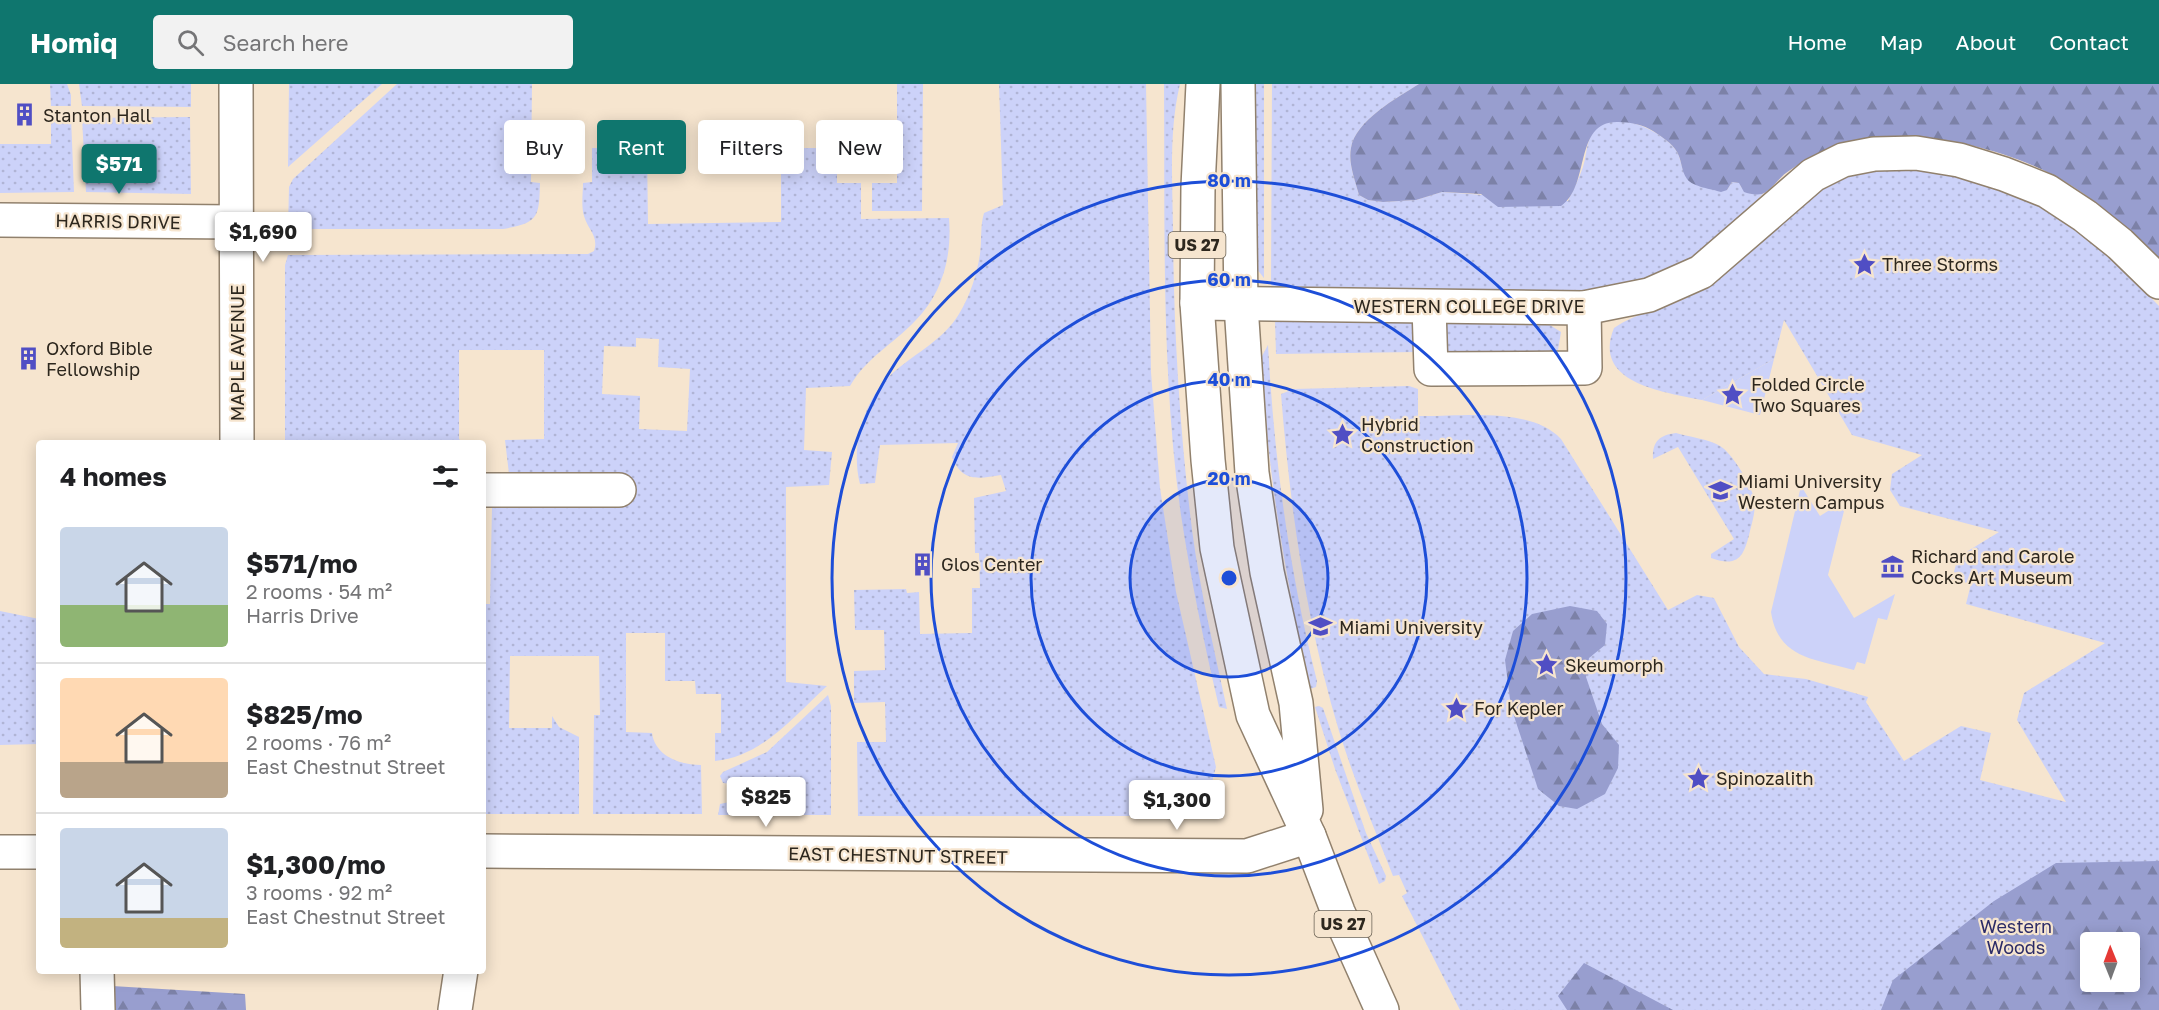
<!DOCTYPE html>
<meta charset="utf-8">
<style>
:root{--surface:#fff;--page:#f2f2f2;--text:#202124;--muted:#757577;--line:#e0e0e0;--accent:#0f766e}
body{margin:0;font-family:"Golos Text",sans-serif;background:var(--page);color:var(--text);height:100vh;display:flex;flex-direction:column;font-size:22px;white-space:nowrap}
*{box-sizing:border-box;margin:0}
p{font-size:20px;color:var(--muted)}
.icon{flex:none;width:33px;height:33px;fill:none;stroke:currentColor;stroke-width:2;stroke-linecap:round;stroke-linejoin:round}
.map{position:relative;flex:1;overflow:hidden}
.details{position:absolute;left:36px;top:356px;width:450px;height:534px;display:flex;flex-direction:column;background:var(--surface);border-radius:6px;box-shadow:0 3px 15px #0003}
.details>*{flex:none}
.banner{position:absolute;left:504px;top:36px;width:570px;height:54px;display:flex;gap:12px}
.needle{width:39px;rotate:359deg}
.controls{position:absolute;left:2080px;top:848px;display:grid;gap:12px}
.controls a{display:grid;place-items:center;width:60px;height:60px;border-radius:6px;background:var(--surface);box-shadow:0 3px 15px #0003;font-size:30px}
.price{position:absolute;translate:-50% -51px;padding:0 14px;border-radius:6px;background:#fff;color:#222;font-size:20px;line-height:39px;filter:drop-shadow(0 2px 3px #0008)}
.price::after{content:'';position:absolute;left:50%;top:36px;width:18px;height:14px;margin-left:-9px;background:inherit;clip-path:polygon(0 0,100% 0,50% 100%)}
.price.current{background:var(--accent);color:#fff}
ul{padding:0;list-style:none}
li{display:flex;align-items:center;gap:18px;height:150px;padding:0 24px}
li+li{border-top:2px solid var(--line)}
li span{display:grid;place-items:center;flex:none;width:168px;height:120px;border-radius:6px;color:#555}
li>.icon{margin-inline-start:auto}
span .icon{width:72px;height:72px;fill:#fffc;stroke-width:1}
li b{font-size:26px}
h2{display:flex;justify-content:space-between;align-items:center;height:72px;padding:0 24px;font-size:26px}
.chip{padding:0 21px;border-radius:6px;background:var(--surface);box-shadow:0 3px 15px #0003;font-size:21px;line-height:54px}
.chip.current{background:var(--accent);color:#fff}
header{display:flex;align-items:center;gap:36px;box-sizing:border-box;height:84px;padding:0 30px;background:var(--accent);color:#fff}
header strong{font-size:28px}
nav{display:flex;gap:33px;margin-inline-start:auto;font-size:21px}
.search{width:420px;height:54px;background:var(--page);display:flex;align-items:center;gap:15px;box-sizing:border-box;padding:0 21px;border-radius:6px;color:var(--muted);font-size:22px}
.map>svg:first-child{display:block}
.grass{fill:url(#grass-dots);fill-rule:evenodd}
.forest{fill:url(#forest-firs);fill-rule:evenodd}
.garden{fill:#ccd2f9}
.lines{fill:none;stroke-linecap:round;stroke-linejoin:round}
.minor-casing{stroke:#91816d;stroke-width:36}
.highway-casing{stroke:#91816d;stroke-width:36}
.minor{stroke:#fff;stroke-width:33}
.highway{stroke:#fff;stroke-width:33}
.ring{fill:none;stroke:#1d4ed8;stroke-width:3}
.labels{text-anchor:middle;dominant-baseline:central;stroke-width:4.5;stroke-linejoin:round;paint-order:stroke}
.shield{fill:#f6e5cf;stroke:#696053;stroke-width:1.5}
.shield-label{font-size:16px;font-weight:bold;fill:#2d271e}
.poi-label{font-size:18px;fill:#2d271e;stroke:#f6e5cf;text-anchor:start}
.street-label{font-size:18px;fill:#2d271e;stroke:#f6e5cf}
.park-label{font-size:18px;fill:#2b2b67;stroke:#f6e5cf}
.centre{fill:#1d4ed8;stroke:#f6e5cf;stroke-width:3}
.ring-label{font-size:18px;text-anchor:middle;font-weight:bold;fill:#1d4ed8;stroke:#f6e5cf;stroke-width:4.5;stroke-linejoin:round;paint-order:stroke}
</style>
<header>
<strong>Homiq</strong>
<div class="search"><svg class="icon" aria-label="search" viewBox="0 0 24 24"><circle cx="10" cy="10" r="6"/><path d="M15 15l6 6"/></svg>Search here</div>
<nav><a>Home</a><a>Map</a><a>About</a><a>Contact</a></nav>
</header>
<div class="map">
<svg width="2159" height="926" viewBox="0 0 2159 926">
<defs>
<pattern id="grass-dots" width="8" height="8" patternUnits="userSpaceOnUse" patternTransform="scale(1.5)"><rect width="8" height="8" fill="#ccd2f9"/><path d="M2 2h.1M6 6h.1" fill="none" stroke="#b0b4d5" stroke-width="1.8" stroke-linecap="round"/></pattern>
<pattern id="forest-firs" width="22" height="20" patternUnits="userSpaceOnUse" patternTransform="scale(1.5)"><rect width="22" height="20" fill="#989ecf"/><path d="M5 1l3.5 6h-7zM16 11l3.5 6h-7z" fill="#7c81a7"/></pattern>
</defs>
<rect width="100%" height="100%" fill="#f6e5cf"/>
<!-- grass -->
<g class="grass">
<polygon points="50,0 67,0 71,11 71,22 51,22"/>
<polygon points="79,0 191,0 191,23 82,22"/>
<polygon points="289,0 382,0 288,83"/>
<path d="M397,0H532L531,98L540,99C539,133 539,139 503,145H288L289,103L293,95Z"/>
<polygon points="897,0 923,0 922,127 872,127 872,99 897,99"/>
<path d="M999,0H1146L1151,288L1160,404L1176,508L1216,683L1208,714L1173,732H858L857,658H886L885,618L854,619V587L885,586L884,546H855L854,506L906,505L907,509L919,508L920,550L972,549V504H980L979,469H975L974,414L1006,407L1001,391C978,395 962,398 952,373L958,359L880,361L875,399L860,400C850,362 864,313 895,287C916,269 944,255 959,230C970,212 977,190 980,170C982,156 980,142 984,129L1003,121Z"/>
<path d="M1164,0H1180C1168,50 1173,103 1173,154C1174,252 1180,349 1192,446C1200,506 1214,565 1227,625L1219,623C1204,559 1191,496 1181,431C1161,289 1165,143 1164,0Z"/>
<polygon points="1254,0 1264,0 1264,194 1256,184"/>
<path d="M1272,0H1419C1398,13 1355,37 1351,64C1348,79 1355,96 1359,111L1368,116L1383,118L1416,116L1442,108L1568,117C1573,106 1579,95 1583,83C1587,70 1586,55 1596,44C1613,24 1666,48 1677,68C1680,73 1681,80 1683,86L1727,106L1732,98L1740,99L1741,103L1751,110H1763C1739,134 1714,163 1684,180C1653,198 1615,205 1582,210L1279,205L1271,201Z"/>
<polygon points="71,33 74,108 0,109 0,60 51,60 51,34"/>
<polygon points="190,33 191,110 86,108 82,34"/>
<path d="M592,64H647L648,140L781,138V64H837V99H861V135L949,134C952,172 943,209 915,237C893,260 866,274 850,302L806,304L804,366L832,368L829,401L786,403V598L827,602C794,632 762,673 715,677V649H721V610H696L695,597H665V549H626V648L652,649C655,672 680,681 701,681L702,730H593L594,631H600L599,572H510L509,644H552V632L559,643L579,653V730H483V520H490L492,422L509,390L505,356L544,355V266H459V355L462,358H285V181L288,171L588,170L594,167C599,152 588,146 584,132C581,122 583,109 583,99L592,98ZM636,254L659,255L658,283L690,285L687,347L639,345L640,312L602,310L604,262L636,263Z"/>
<path d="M1892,84C1967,87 2040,112 2097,161C2119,180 2139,202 2159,222V926H1460L1402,812L1407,809L1399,791L1393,792C1374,744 1354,696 1339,647C1306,537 1290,424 1281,310L1294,305L1409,302L1418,305V332C1460,333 1530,322 1561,355L1668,526L1697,511L1714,514L1739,563L1764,590L1806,595L1868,613L1866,618L1904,677L1961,642L1991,649L1980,696L2066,718L2017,636L2024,609L2105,559L1966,520L1971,500L1952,495L1958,473L1999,448L1900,422L1890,406L1892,390L1922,371L1852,351L1784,236L1774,275L1702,316C1666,308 1591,300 1614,244C1637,228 1666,225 1690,212C1743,185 1775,132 1826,103C1846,91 1869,87 1892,84ZM2091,858H2130V897H2091Z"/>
<polygon points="1281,234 1550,241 1561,248 1558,266 1550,270 1417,268 1276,270 1275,236"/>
<path d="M1268,261C1274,374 1289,487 1317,597L1316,603L1310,605C1286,494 1267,387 1261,274Z"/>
<path d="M1676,349C1690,353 1708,355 1720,362C1731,368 1750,399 1753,411C1757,423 1753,435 1750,447C1744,472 1739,484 1711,474V470L1734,455L1678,363L1653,375C1652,358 1659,351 1676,349Z"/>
<polygon points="0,527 39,535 39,660 0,661"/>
<polygon points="828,611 831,622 831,731 718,731 720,720 738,716 738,701 723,699 720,692 723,688 767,668"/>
<polygon points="1319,622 1323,624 1366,749 1386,792 1385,797 1379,800 1335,685 1315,623"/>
</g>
<!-- forest -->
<g class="forest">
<path d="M1419,0H2159V176C2132,149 2104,122 2072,102C2002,58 1893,36 1817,71C1807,76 1795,82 1786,89C1778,95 1770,107 1762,110C1756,111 1749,110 1744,108L1739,99L1732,98L1727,106L1721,108C1712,105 1693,103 1687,95C1681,87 1682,76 1677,68C1672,59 1662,53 1653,47C1644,41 1630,38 1618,38C1573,37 1591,102 1561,122L1498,123L1481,110L1442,108L1416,116L1383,118L1368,116L1359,111C1355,96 1348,79 1351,64C1355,37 1398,13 1419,0Z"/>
<polygon points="1570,522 1597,527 1607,540 1605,561 1589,574 1586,593 1602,640 1619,661 1618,684 1605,710 1577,725 1559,722 1538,705 1511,623 1505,576 1513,547 1532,530"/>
<path d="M2159,777V926H1881L1893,896L1994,817L2056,779ZM2091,858H2130V897H2091Z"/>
<polygon points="1584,879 1673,926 1567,926 1558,912"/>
<polygon points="112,902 245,910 246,926 113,926"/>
</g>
<!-- garden -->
<g class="garden">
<polygon points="1774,275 1760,331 1702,316"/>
<path d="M1801,402L1820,432L1847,415L1828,491L1854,534L1895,510L1887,536L1878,534L1865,580L1857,578L1854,586C1815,575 1778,575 1771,528Z"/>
</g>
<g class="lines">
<defs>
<g id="minor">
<polyline points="236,0 237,358"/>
<polyline points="0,136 237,138"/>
<polyline points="1197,219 1584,224 1649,211 1701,188 1813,91 1843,76 1874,70 1916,69 1959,76 2004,90 2047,107 2085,132 2120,160 2159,198"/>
<polyline points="1429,223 1431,285 1585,284 1584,224"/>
<polyline points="483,406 619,406"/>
<polyline points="483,767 1247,772 1309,752"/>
<polyline points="0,768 39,768"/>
<polyline points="97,886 98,926"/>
<polyline points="455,926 461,886"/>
</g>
<g id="highway">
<polyline points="1203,0 1198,103 1197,219 1208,376 1217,464 1253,631 1309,752 1338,828 1382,926"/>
<polyline points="1238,0 1241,221 1252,389 1267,488 1296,619 1306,726"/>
</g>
</defs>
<!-- minor casing -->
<use href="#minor" class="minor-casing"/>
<!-- highway casing -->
<use href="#highway" class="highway-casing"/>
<!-- minor -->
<use href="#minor" class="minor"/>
<!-- highway -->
<use href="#highway" class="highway"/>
</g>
<!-- distance rings -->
<circle cx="1229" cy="494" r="99" fill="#1d4ed8" fill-opacity=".12"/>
<g class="ring">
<circle cx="1229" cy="494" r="99"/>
<circle cx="1229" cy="494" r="198"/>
<circle cx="1229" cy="494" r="298"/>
<circle cx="1229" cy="494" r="397"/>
</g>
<!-- icons -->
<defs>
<symbol id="building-bare" viewBox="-9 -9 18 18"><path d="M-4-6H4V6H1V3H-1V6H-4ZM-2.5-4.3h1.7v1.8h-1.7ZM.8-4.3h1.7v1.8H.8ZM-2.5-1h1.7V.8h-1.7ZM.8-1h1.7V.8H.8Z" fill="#504ec4" stroke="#f6e5cf" stroke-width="2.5" paint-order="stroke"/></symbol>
<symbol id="sight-bare" viewBox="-9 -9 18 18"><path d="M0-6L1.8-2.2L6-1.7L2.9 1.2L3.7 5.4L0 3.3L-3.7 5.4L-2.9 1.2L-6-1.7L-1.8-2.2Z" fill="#504ec4" stroke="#f6e5cf" stroke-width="2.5" paint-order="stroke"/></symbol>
<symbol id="university-bare" viewBox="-9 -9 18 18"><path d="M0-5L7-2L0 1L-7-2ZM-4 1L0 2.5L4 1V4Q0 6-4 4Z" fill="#504ec4" stroke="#f6e5cf" stroke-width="2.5" paint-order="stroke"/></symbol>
<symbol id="museum-bare" viewBox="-9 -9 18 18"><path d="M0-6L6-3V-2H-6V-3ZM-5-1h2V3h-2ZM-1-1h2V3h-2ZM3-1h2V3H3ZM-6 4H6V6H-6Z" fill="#504ec4" stroke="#f6e5cf" stroke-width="2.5" paint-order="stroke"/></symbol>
</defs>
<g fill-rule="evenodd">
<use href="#building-bare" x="8" y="14" width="33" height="33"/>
<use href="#sight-bare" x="1848" y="164" width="33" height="33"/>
<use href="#building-bare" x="12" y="258" width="33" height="33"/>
<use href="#sight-bare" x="1716" y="294" width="33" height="33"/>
<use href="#sight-bare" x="1326" y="334" width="33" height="33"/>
<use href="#university-bare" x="1704" y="390" width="33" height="33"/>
<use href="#building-bare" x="906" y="464" width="33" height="33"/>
<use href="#museum-bare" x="1876" y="466" width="33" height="33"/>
<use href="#university-bare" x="1304" y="526" width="33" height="33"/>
<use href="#sight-bare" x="1530" y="564" width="33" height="33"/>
<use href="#sight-bare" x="1440" y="608" width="33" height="33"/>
<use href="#sight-bare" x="1682" y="678" width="33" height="33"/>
</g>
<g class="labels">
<!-- shield labels -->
<g class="shield">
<rect x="1168.5" y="148" width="57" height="26" rx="4.5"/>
<rect x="1314.5" y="827" width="57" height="26" rx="4.5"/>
</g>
<g class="shield-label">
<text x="1197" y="161">US 27</text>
<text x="1343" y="840">US 27</text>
</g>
<!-- poi labels -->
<g class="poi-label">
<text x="43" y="31">Stanton Hall</text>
<text x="1882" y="180">Three Storms</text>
<text x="46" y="264">Oxford Bible<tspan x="46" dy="21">Fellowship</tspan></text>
<text x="1751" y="300">Folded Circle<tspan x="1751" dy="21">Two Squares</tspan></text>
<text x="1361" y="340">Hybrid<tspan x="1361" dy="21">Construction</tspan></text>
<text x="1738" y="397">Miami University<tspan x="1738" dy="21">Western Campus</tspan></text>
<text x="1911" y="472">Richard and Carole<tspan x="1911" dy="21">Cocks Art Museum</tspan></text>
<text x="941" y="480">Glos Center</text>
<text x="1339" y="543">Miami University</text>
<text x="1565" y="581">Skeumorph</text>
<text x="1474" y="624">For Kepler</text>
<text x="1716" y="694">Spinozalith</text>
</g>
<!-- street labels -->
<g class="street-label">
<text transform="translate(118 137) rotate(1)">HARRIS DRIVE</text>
<text x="1469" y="222">WESTERN COLLEGE DRIVE</text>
<text transform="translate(237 269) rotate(-90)">MAPLE AVENUE</text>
<text transform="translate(898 771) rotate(1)">EAST CHESTNUT STREET</text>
</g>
<!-- park labels -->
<g class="park-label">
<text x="2016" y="842">Western<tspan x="2016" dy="21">Woods</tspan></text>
</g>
</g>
<circle cx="1229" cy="494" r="9" class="centre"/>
<g class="ring-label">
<text x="1229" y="103">80 m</text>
<text x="1229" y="202">60 m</text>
<text x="1229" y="302">40 m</text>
<text x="1229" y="401">20 m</text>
</g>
</svg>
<div class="controls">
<a><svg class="needle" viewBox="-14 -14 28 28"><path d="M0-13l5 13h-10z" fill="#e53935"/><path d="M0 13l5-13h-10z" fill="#757577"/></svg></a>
</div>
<b class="price current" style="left:119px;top:111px">$571</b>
<b class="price" style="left:263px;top:179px">$1,690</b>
<b class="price" style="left:766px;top:744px">$825</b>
<b class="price" style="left:1177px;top:747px">$1,300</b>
<div class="banner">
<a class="chip">Buy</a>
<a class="chip current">Rent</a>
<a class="chip">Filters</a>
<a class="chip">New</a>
</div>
<section class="details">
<h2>4 homes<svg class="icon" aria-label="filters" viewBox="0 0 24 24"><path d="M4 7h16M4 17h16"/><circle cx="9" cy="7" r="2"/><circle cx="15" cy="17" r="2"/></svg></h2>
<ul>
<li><span style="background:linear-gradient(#c9d6e8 65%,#8fb573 0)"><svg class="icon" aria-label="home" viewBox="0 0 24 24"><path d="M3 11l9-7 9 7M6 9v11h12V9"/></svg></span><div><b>$571/mo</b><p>2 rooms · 54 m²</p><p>Harris Drive</p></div></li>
<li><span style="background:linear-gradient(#ffd9b3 70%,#b9a48a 0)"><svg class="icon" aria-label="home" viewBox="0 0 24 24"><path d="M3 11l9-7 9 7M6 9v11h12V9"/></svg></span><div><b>$825/mo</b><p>2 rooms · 76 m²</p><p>East Chestnut Street</p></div></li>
<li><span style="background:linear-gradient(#c9d6e8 75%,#c2b280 0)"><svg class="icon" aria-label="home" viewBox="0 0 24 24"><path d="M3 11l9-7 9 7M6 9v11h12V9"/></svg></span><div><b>$1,300/mo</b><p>3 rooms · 92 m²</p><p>East Chestnut Street</p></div></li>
</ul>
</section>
</div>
